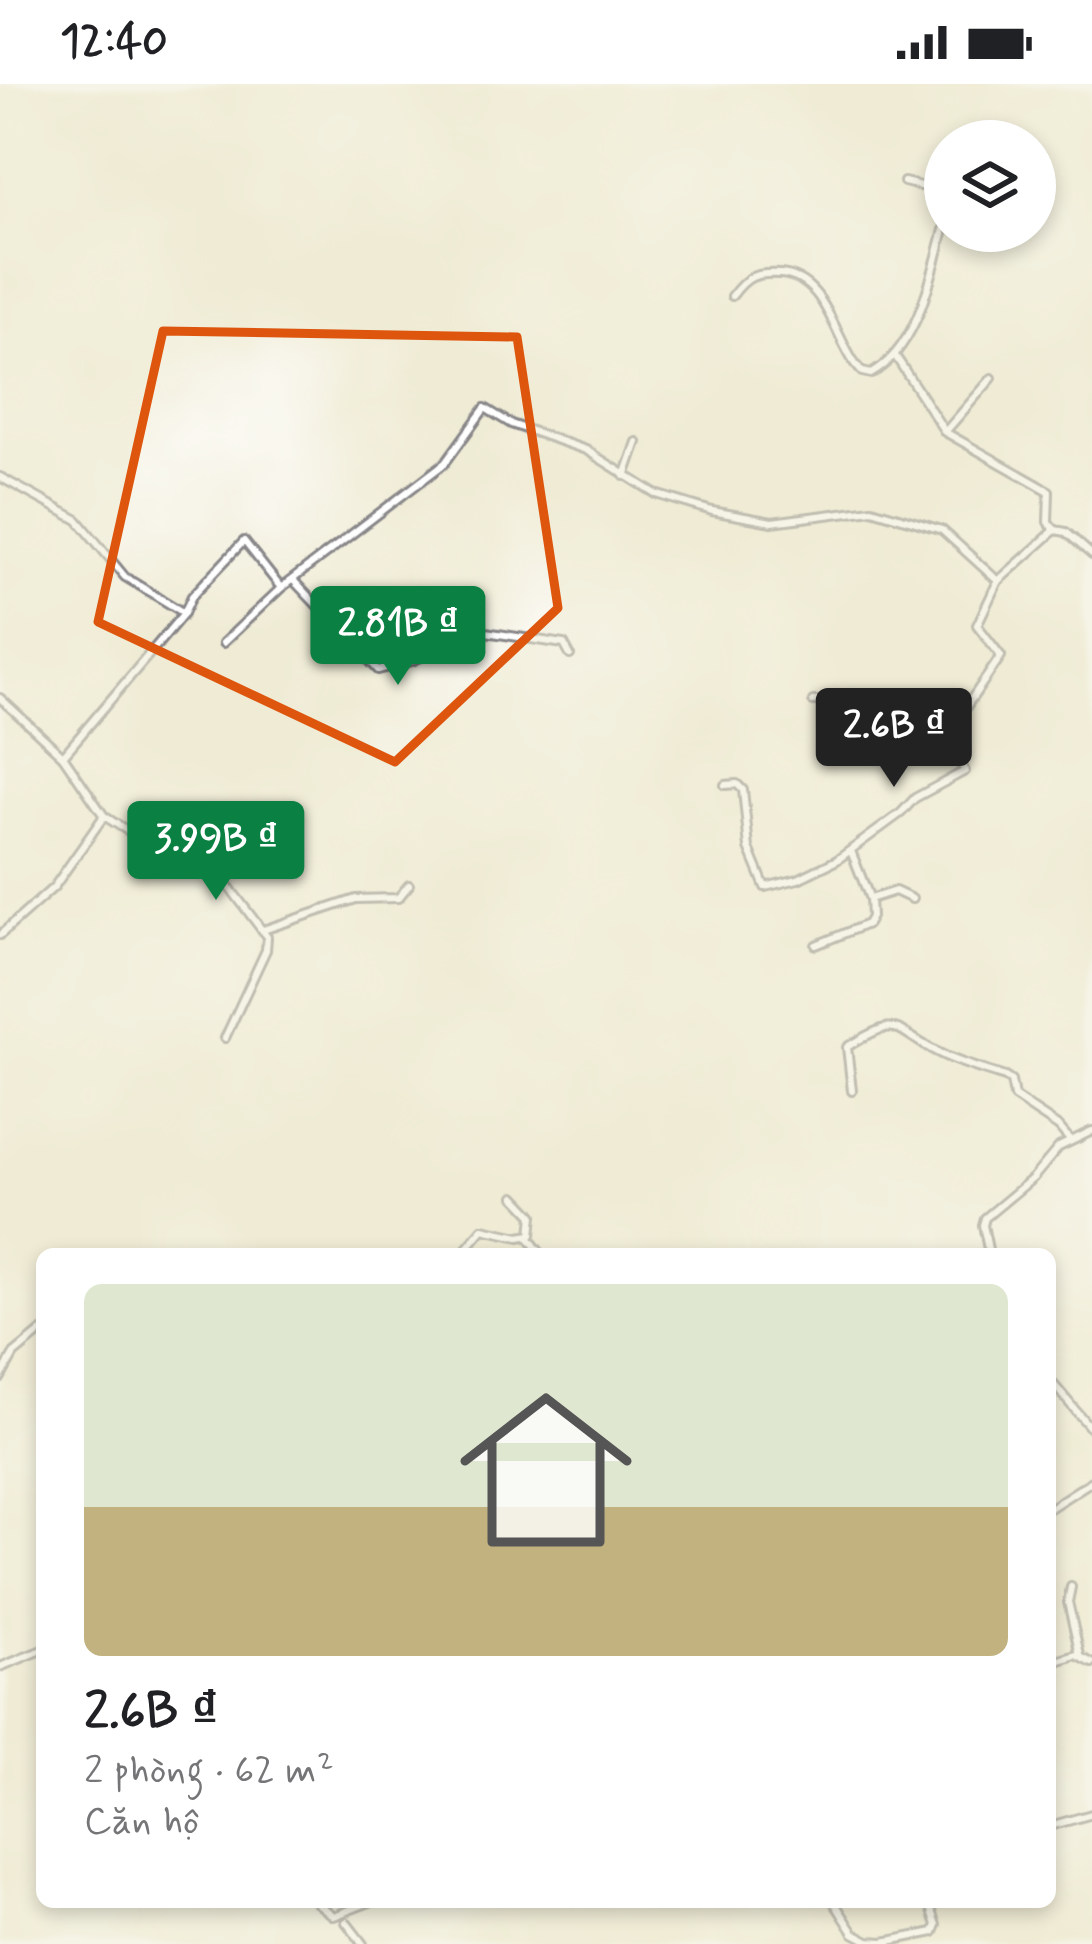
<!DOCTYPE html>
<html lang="vi">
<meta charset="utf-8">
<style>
:root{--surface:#fff;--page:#f6f6f6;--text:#202124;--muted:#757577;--accent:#0b8043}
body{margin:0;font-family:Mynerve,sans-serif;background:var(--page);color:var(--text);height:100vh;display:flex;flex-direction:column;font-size:45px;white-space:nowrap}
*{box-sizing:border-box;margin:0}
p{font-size:39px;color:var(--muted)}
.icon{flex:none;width:66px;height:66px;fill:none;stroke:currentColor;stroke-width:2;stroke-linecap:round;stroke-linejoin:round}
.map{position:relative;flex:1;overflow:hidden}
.sheet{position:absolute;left:36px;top:1164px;width:1020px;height:660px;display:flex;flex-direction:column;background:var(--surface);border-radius:18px;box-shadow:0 6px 18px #0003}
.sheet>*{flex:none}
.controls{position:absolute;left:924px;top:36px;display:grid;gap:24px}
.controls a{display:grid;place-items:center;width:132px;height:132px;border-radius:50%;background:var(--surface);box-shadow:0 6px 18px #0003;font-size:60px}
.price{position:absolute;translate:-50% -102px;padding:0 27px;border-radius:12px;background:var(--accent);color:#fff;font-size:39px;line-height:78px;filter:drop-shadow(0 3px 6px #0008)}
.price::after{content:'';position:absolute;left:50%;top:72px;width:36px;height:27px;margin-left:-18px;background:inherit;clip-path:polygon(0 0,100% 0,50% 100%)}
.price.current{background:#222;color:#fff}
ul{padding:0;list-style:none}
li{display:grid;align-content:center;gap:24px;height:636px;padding:0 48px}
li span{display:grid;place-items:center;height:372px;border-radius:18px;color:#555}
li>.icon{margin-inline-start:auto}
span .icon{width:216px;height:216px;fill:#fffc;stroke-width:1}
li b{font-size:51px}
.status{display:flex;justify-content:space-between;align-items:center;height:84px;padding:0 60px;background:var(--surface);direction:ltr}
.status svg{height:33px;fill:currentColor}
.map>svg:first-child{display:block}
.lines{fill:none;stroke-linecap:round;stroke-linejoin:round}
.minor-casing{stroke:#888688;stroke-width:12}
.minor{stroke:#fff;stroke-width:6}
.marked{fill:none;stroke:#de560e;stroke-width:9;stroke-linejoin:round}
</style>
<div class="status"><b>12:40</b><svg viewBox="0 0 49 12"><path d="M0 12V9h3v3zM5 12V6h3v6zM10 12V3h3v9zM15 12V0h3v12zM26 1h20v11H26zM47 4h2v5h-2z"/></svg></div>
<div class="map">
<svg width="1092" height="1860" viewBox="0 0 1092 1860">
<rect width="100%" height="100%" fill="#fff"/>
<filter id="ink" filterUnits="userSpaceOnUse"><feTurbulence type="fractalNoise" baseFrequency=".00833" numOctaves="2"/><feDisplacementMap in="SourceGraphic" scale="24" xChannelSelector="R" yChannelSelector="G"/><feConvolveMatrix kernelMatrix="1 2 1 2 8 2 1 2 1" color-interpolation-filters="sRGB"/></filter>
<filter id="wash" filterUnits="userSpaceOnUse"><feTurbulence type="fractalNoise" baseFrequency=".004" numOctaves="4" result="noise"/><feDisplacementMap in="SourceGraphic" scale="48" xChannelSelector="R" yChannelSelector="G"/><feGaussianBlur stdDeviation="2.7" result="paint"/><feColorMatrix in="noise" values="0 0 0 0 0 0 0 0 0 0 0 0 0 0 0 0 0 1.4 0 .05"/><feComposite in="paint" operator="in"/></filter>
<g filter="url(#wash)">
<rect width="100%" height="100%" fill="#efebd4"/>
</g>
<g filter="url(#ink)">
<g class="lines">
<defs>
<g id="minor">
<polyline points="904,98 945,108"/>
<path d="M732,212C746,193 755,188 780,190C824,193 833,248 855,280L862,288L871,290C919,263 931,192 945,142"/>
<polyline points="896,273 945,348 1049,407 1048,438 1055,446"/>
<polyline points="945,348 992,294"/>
<polyline points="625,392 637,358"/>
<polyline points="0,393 78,436 125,493 184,529"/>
<polyline points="293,496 378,586 412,577 479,547 564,560 570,571"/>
<polyline points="223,559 281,504 445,379 485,324 511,340 586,366 656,410 712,427 772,438 872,425 942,446 998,497"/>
<polyline points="0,614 63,672"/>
<path d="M813,617C834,617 854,615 874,621C900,629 920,645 949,648"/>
<polyline points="725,701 737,700 743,706 749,764 765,803 798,795 837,776 901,729 915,714 965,687 950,662 949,648 1001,572 977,541 998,497 1055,446 1066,448 1092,471"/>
<polyline points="104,732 153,763 221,792 267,853 266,866 225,954"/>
<polyline points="870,815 895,807 912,815"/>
<polyline points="263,846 356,815 398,814 409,801"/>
<polyline points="0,851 54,803 104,732 63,672 184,529 192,512 244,457 281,504"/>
<polyline points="816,861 867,840 871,833 870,815 851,767"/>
<path d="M852,1007L847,963C904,928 891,946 941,970C961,980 984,986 1005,993L1011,997L1014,1013L1059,1043L1070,1056"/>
<polyline points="528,1153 541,1170"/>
<polyline points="462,1170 483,1145 519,1153 531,1151 533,1131 515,1112"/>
<polyline points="989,1170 983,1141 985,1134 1033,1094 1059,1063 1092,1047"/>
<polyline points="0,1295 14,1270 42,1247"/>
<polyline points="1050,1296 1092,1346"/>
<polyline points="1050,1424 1092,1397"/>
<polyline points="1071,1503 1068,1518 1080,1571"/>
<polyline points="1050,1579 1076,1571 1092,1579"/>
<polyline points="0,1583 42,1566"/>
<polyline points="1050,1742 1092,1730"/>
<polyline points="316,1818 334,1832 370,1818"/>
<polyline points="834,1818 854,1849 869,1857 884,1858 934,1848 937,1841 929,1818"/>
<polyline points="346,1838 363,1860"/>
</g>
</defs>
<!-- minor casing -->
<use href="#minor" class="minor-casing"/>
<!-- minor -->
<use href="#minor" class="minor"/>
</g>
</g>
<!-- marked area -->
<path d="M0 0H1092V1860H0ZM163,247L517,253L558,524L395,678L98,538Z" fill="#efebd4" fill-opacity=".55" fill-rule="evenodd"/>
<path class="marked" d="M163,247L517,253L558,524L395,678L98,538Z"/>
</svg>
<div class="controls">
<a><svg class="icon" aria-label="layers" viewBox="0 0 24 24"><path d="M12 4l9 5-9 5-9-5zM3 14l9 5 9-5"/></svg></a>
</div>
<b class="price" style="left:398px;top:604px">2.81B ₫</b>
<b class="price current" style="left:894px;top:706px">2.6B ₫</b>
<b class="price" style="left:216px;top:819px">3.99B ₫</b>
<section class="sheet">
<ul>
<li><span style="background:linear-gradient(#dfe7d0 60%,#c2b280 0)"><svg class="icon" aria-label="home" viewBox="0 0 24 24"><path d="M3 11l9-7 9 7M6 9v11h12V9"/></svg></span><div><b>2.6B ₫</b><p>2 phòng · 62 m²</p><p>Căn hộ</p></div></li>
</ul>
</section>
</div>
